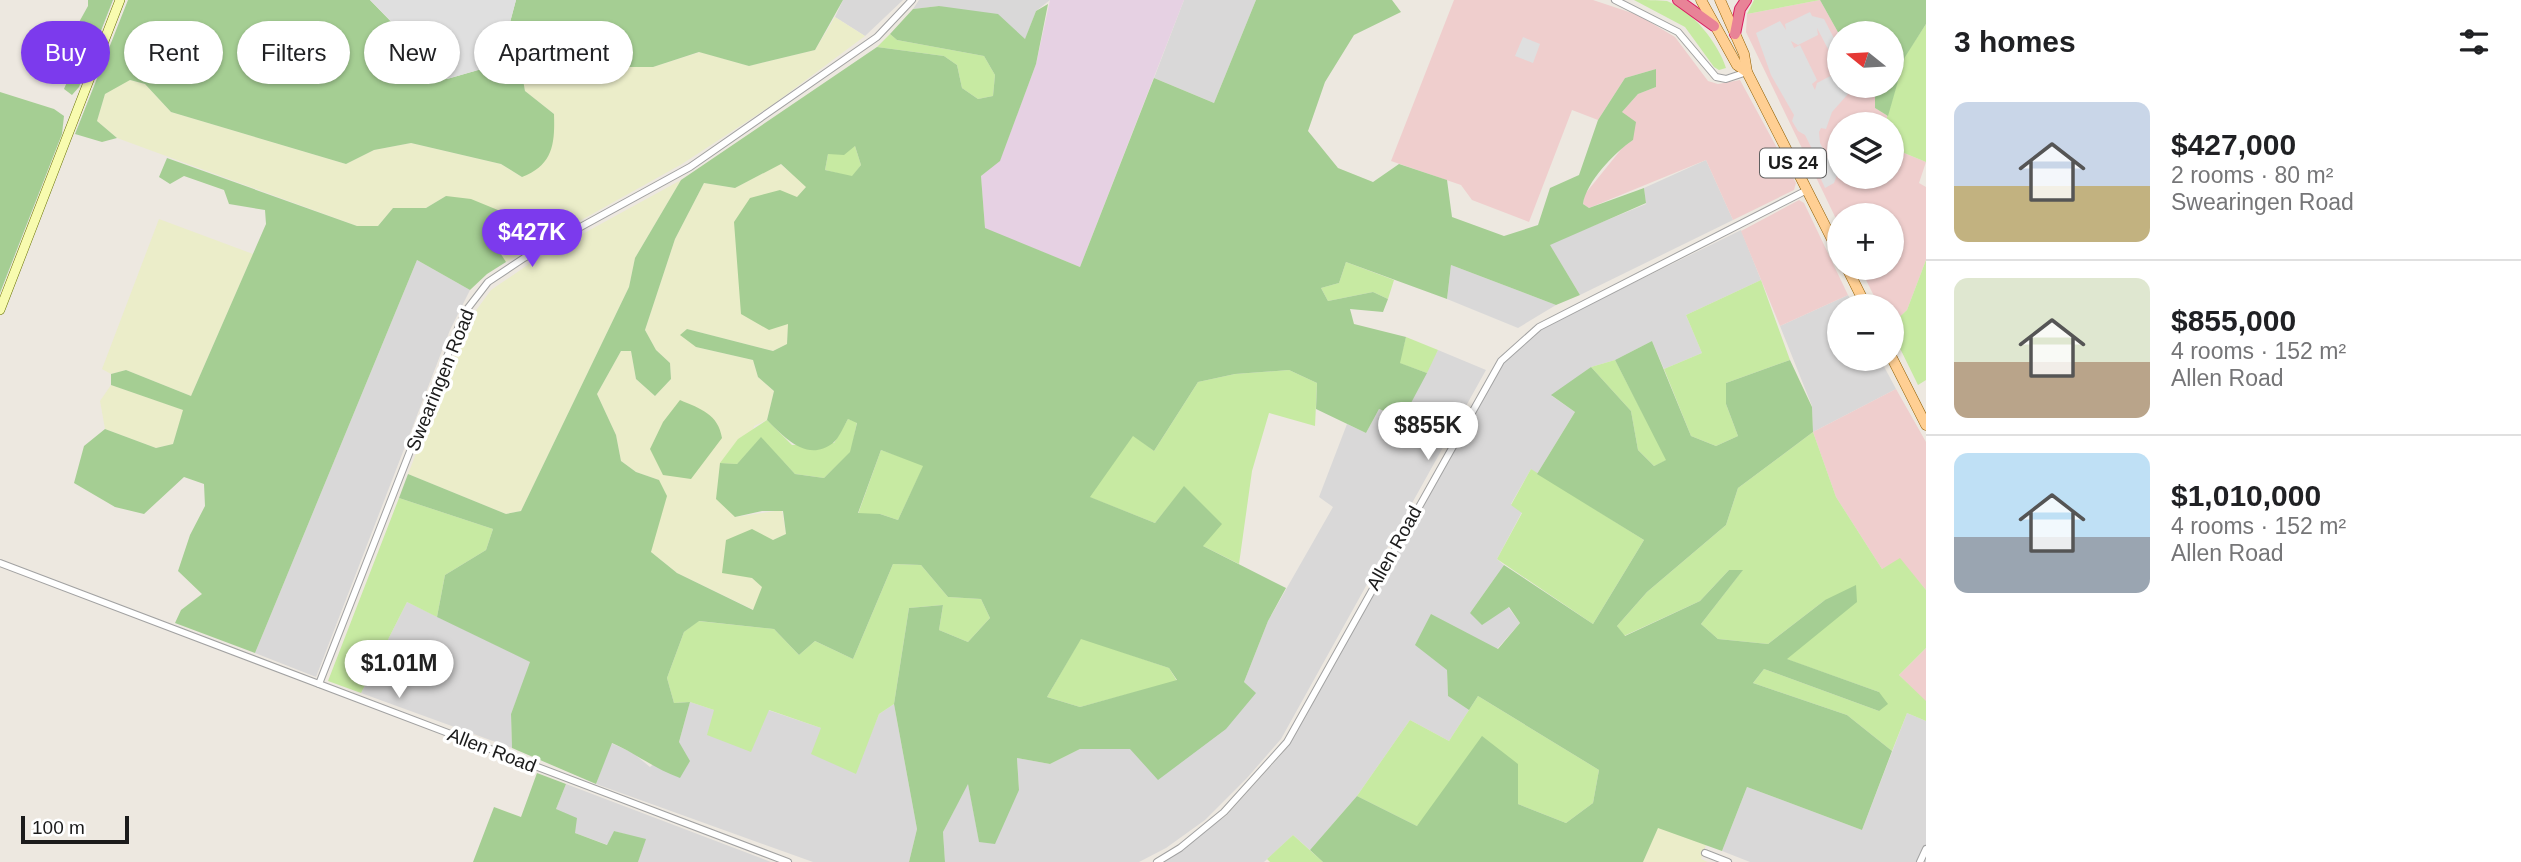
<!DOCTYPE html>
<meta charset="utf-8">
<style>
:root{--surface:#fff;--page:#f2f2f2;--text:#202124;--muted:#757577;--line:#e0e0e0;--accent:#7c3aed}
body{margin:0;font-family:Helvetica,sans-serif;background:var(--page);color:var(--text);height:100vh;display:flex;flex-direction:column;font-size:26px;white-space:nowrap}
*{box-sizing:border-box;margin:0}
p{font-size:23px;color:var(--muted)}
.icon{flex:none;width:38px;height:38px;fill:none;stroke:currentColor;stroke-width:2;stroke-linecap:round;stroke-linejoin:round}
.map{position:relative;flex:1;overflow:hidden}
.sheet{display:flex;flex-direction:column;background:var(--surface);width:595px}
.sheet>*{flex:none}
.guide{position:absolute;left:21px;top:21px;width:665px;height:63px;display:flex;gap:14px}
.needle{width:46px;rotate:288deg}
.buttons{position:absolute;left:1827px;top:21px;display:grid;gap:14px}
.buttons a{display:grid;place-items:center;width:77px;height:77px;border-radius:50%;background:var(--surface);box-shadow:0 2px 5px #0004;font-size:35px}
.scale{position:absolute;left:21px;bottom:18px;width:108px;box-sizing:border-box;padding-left:7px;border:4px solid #1b1b1b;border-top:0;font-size:19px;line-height:24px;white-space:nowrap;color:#1b1b1b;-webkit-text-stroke:5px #fff;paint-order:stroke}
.price{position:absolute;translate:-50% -60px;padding:0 16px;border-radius:24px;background:#fff;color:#222;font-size:23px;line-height:46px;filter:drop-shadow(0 2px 4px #0008)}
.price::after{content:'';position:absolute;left:50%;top:42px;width:21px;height:16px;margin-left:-10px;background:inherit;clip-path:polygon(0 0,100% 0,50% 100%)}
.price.current{background:var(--accent);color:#fff}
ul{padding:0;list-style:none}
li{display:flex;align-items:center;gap:21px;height:175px;padding:0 28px}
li+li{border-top:2px solid var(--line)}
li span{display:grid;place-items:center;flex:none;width:196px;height:140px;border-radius:14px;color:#555}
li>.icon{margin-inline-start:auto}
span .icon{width:84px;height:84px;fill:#fffc;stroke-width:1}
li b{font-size:30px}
h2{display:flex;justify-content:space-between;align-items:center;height:84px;padding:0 28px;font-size:30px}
.tag{padding:0 24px;border-radius:32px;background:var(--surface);box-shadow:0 2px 5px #0004;font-size:24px;line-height:63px}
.tag.current{background:var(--accent);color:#fff}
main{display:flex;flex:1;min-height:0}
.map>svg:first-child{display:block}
.residential{fill:#d9d8d8}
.commercial{fill:#efcecd}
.industrial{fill:#e6d1e3}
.farmland{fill:#ebedc9}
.grass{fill:#c7eaa2}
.forest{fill:#a5ce93;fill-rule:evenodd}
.parking{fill:#dfdfdf}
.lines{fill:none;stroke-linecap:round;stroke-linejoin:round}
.street-casing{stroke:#a2a2a2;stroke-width:8}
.secondary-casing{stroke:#677201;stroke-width:10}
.primary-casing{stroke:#925f00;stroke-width:11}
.highway-casing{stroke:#da1e61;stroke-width:12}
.street{stroke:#fff;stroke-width:6}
.secondary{stroke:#f8fbaf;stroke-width:9}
.primary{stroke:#ffcf93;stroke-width:10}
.highway{stroke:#e88397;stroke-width:10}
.labels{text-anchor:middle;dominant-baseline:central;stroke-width:7;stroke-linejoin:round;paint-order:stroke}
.shield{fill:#fff;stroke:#5f5f5f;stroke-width:2}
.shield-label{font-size:18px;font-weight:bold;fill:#1b1b1b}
.street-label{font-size:19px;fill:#1b1b1b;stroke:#fff}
</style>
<main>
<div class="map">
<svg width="1926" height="862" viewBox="0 0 1926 862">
<rect width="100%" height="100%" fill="#ede8e0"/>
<!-- residential -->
<g class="residential">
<polygon points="843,0 903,0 865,36 835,17"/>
<polygon points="919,0 1050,0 1036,11 1025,40 939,6 913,9"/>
<polygon points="1184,0 1256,0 1214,103 1154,78"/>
<polygon points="1706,160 1733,220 1580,295 1549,244 1646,204 1644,188"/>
<polygon points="1741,230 1761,280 1686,315 1702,353 1664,369 1652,341 1615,360 1591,367 1552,396 1575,412 1537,474 1531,469 1511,504 1522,512 1497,559 1504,565 1470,613 1508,607 1520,623 1497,649 1447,670 1448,696 1469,710 1449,741 1410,720 1357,796 1310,850 1293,835 1264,862 1164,862 1227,815 1288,747 1500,368 1519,344 1540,329"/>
<polygon points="417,260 470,290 450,330 316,677 255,653"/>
<polygon points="1451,265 1556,305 1518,328 1447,299"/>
<polygon points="1848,295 1854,306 1839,306 1839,359 1880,359 1896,389 1813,432 1812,406 1780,326"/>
<polygon points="1438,350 1486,370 1281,739 1247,778 1205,820 1166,848 1139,862 945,862 943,832 968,783 979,841 1019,790 1017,758 1050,764 1080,749 1130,749 1255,693 1244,682 1268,621 1333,507 1319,497 1347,424 1366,433 1379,409 1403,418"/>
<polygon points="407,602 531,662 511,714 512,748 361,693"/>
<polygon points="690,702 714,710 751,751 768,710 821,728 855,773 879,714 894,704 917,829 909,862 813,862 596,784 611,743 633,753 650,767 679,742"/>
<polygon points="1907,713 1926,721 1926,862 1750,862 1722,851 1747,787 1862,830"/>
<polygon points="566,784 771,862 638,862 645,840 614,831 608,845 575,833 556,809"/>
</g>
<!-- commercial -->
<g class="commercial">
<polygon points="1454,0 1593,0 1638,15 1675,37 1708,81 1718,84 1740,80 1796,183 1794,190 1733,220 1706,160 1589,208 1583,204 1585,194 1623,147 1633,140 1622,112 1638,94 1656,87 1656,69 1625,78 1598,120 1572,110 1529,222 1472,200 1461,185 1391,161"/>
<polygon points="1820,0 1839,34 1839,86 1875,86 1875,108 1888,116 1885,124 1839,124 1839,177 1892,177 1892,148 1926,162 1919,183 1926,187 1926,260 1907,310 1892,324 1892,306 1879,306 1860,268 1892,268 1892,215 1839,215 1839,225 1746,32 1747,14"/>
<polygon points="1799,200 1804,203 1848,295 1780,326 1741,231"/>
<polygon points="1896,389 1926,442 1926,590 1900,559 1882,569 1836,497 1813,432"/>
<polygon points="1926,648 1926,701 1925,701 1899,675"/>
</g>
<!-- industrial -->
<polygon class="industrial" points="1050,0 1184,0 1080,267 985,229 981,176 1000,160 1036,64"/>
<!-- farmland -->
<g class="farmland">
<polygon points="835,17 865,36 775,103 682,164 506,262 446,196 426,208 393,208 378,226 357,226 117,138 97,121 105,94 129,80 145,84 171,112 346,164 374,150 411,143 501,164 522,177 554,114 525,91 520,66 535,35 554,21 586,46 603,67 653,67 700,52 749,66 815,50"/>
<polygon points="780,164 807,186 797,197 787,344 773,351 687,329 696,347 753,360 758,377 774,391 767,420 754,426 735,517 782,510 786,534 773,540 752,578 763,587 754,610 677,573 651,552 659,480 636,472 621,461 616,435 597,394 621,351 631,351 636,379 655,396 671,379 670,363 656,350 645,330 675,239 704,183 735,188"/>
<polygon points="681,180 635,258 629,287 521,511 506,514 408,474 469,320 491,290 535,260"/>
<polygon points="159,219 253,254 191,396 126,370 111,374 102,369"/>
<polygon points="111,385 184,410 173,444 156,448 105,429 100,401"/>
<polygon points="1658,827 1706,845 1701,859 1708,862 1643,862"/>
</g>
<!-- grass -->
<g class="grass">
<path d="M1634,0C1644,0 1658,0 1667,1C1693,11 1718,43 1726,68L1719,70L1714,67L1685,27Z"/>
<polygon points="1754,0 1820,0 1747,14"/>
<polygon points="1926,24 1926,162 1892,148 1892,124 1885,124 1905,56"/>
<polygon points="890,34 897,40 984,56 995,75 993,96 978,99 962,88 957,65 944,56 877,47"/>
<polygon points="855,146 861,165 852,177 825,170 828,154"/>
<polygon points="1926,260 1926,380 1918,385 1892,332 1892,324 1907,310"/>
<polygon points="1346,262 1394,280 1388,299 1373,292 1328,301 1321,288 1339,283"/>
<polygon points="1761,280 1790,360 1726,383 1726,404 1738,436 1716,446 1691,436 1664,369 1702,353 1686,315"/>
<polygon points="1406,337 1438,350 1427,373 1399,363"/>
<polygon points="1615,360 1667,460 1654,466 1638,450 1631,411 1591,367"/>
<polygon points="1289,370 1317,383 1315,426 1269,413 1252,471 1239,564 1203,546 1184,487 1155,523 1089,497 1133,435 1154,451 1198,382 1235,374"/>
<polygon points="848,419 857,422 851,452 824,478 795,474 761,438 737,464 720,463 738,439 767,420 792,445 834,443"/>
<polygon points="1813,432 1836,497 1882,569 1900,558 1926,590 1926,648 1899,675 1926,701 1926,721 1907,713 1892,751 1847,715 1753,683 1764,669 1879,711 1879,692 1786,659 1804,644 1825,600 1768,644 1718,639 1701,624 1742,571 1729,570 1700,601 1624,636 1617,626 1647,592 1726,525 1738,488"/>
<polygon points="881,450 924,465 898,520 880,514 858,514"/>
<polygon points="1531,469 1644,540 1593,624 1497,559 1522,513 1511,505"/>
<polygon points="399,498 493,529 486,550 445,575 437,617 407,602 361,693 328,681"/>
<polygon points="893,564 921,565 948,597 981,599 990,618 968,642 939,630 943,605 909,608 894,704 879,714 856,774 811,754 821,728 769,710 751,752 707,735 714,710 690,702 674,703 667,678 684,632 698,621 774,629 799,655 815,641 853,659"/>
<polygon points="1081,638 1169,668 1177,681 1080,707 1047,697"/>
<polygon points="1478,696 1599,770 1593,803 1566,823 1518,804 1518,764 1417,826 1357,796 1410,720 1449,741"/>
<polygon points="1293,835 1323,862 1270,862 1267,859"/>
</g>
<!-- forest -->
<g class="forest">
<polygon points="88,0 113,0 79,87 72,95 64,89 78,56 68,42 88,6"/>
<path d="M128,0H370L447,79L499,64L516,0H843L815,50L749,66L699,52L653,67H603L584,84L568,70L586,46L553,21C526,42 518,56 525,91L554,114C555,144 553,165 522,177L501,164L411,143L374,150L346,164L171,112L145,84L130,80L105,94L97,121L117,138L102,142L75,134Z"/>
<path d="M1256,0H1392L1401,12L1354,35L1325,82L1308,131L1338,168L1373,182L1399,164L1447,180L1452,217L1504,236L1538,225L1550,188L1579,175L1598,120L1625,78L1656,69V87L1638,94L1622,112L1636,122L1633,140C1615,152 1586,182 1583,204L1589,208L1644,188L1646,203L1550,245L1580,295L1556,305L1451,265L1447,299L1346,262L1339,283L1321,288L1328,301L1373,292L1388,299L1383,312L1350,309L1354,324L1406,337L1400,363L1427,373L1403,418L1379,409L1366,433L1316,409L1317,383L1289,370L1235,374L1198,382L1154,451L1133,436L1090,497L1155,523L1184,486L1222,524L1203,546L1286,588L1268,621L1244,682L1256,693L1226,729L1158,780L1130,749H1080L1050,764L1017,758L1019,790L995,844L979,842L968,784L943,832L945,862H909L917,829L894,704L909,608L943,605L939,630L968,642L990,618L981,599L948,597L921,565L893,564L853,659L815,641L799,655L774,629L699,621L684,632L667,678L674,703L690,702L679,742L690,761L680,778C653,768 637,754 612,743L596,784L512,748L511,714L530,662L437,617L445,575L486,550L493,529L399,498L408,474L506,514L521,511L629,287L635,258L681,180L877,47L944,56L957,65L962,88L978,99L993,96L995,75L984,56L897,40L890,34L913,9L939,6L998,14L1025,39L1036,11L1048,4L1036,64L1000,161L981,176L985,228L1080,267L1154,78L1214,103ZM855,146L861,165L852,176L825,170L828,154L844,155ZM781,164L806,187L797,197L780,190L750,198L734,222L741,314L769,330L788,324L787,344L773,351L687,329L680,335L696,347L753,360L758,377L774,391L767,420C784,437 807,463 833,443C839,438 844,426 848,419L857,423L850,452L824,478L795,474L761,437L737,464L720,463L716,499L735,517L762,511H783L786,534L773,540L752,529L726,540L722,573L752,578L762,587L753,610L677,573L651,552L667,496L659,480L636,472L621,461L616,435L597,394L621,351H631L636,379L655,396L671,379L670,363L656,350L645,330L675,239L704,183L735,188ZM881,450L923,466L898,520L880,514L858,513ZM1081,639L1169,668L1177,680L1080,707L1047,697Z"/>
<polygon points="1820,0 1926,0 1926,24 1905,57 1888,116 1875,108 1875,86 1892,86 1892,33 1839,34"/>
<polygon points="0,92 54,109 64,116 62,134 0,293"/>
<polygon points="167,158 357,226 378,226 393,208 426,208 446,196 471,199 510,215 511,234 497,248 506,262 487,274 470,290 417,260 255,653 175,623 181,610 202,594 178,571 190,535 205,506 204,484 184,477 144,514 115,507 74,483 84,446 105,429 156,448 173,444 183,410 111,385 111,374 126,370 191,396 266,224 265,210 229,204 224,190 184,176 170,184 159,177"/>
<polygon points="1652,341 1691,436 1716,446 1738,436 1726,404 1726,383 1790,360 1812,407 1813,432 1738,488 1726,525 1647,592 1617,626 1625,636 1700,601 1729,570 1743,570 1701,624 1718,639 1768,644 1825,600 1856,585 1857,602 1787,659 1879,692 1888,704 1879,711 1764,669 1753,683 1847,715 1892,751 1862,830 1747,787 1722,851 1658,828 1643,862 1323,862 1310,850 1357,796 1417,826 1482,736 1518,764 1518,804 1566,823 1593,803 1599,770 1478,696 1469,710 1448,696 1447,670 1415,645 1431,614 1498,649 1520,623 1509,607 1482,625 1470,613 1504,565 1593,624 1644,540 1537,474 1575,412 1551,395 1591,367 1631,411 1638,450 1654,466 1666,460 1615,360"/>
<path d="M680,400C701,409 718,414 722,438L691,479L663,475L650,449L663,422Z"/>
<polygon points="537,773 566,784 556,809 577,818 575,833 607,845 614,831 646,839 638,862 473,862 494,807 521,817"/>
</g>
<!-- parking -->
<g class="parking">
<polygon points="370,0 516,0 499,64 447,79"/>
<polygon points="1810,12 1812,16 1824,19 1839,48 1839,70 1817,28 1818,35 1798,45 1791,41 1794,48 1800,45 1817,80 1812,84 1815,90 1817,83 1838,72 1839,86 1853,87 1845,89 1848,94 1832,112 1826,129 1821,128 1819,132 1820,143 1837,175 1834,183 1825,188 1820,177 1822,169 1805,135 1798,131 1792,121 1794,115 1771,75 1756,33 1780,21 1786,30 1785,24"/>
<polygon points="1523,37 1540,44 1533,63 1515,56"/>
</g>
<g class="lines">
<defs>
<g id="street">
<polyline points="1615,0 1678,32 1716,77 1726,79 1747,72"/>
<polyline points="0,563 788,862"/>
<polyline points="319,684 459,326 468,308 488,282 524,258 690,167 877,37 912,0"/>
<polyline points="1705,853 1728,862"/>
<polyline points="1157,862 1180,848 1224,812 1287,742 1501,361 1539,327 1807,190"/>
<polyline points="1920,862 1926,849"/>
</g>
<polyline id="secondary" points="0,310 120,0"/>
<g id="primary">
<polyline points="1701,0 1737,65 1747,72"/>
<polyline points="1720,0 1744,54 1747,72 1839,253"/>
<polyline points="1847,268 1866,306"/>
<polyline points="1892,358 1926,425"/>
</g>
<g id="highway">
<polyline points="1678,0 1714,26"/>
<polyline points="1735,34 1740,9 1746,0"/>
</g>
</defs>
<!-- street casing -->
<use href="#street" class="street-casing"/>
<!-- secondary casing -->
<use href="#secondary" class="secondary-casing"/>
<!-- primary casing -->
<use href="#primary" class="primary-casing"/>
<!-- highway casing -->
<use href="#highway" class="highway-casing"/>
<!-- street -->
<use href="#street" class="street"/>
<!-- secondary -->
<use href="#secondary" class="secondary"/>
<!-- primary -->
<use href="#primary" class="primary"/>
<!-- highway -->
<use href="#highway" class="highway"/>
</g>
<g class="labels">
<!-- shield labels -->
<rect class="shield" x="1760" y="148.5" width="66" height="29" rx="5"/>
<g class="shield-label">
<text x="1793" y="163">US 24</text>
</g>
<!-- street labels -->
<g class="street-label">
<text transform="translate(440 380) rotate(-68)">Swearingen Road</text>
<text transform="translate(1394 548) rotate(-61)">Allen Road</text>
<text transform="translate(492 750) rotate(21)">Allen Road</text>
</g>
</g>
</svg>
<div class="buttons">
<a><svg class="needle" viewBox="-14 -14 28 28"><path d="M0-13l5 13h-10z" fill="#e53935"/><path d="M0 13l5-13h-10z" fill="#757577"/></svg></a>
<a><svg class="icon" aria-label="layers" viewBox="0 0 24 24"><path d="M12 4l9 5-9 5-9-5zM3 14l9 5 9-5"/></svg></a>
<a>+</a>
<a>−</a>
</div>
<div class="scale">100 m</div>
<b class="price current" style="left:532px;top:269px">$427K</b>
<b class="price" style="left:1428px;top:462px">$855K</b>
<b class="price" style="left:399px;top:700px">$1.01M</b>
<div class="guide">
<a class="tag current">Buy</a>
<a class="tag">Rent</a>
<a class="tag">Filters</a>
<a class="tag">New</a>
<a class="tag">Apartment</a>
</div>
</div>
<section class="sheet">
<h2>3 homes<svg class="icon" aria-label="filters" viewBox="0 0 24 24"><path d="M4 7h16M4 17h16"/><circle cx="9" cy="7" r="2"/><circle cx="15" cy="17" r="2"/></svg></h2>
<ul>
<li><span style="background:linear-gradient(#c9d6e8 60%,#c2b280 0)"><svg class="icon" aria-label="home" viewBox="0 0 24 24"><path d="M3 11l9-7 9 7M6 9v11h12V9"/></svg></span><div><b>$427,000</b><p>2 rooms · 80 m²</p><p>Swearingen Road</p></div></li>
<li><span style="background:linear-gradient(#dfe7d0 60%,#b9a48a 0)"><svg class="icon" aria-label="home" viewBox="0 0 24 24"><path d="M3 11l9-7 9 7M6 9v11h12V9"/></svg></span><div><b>$855,000</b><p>4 rooms · 152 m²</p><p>Allen Road</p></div></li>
<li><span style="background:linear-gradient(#bfe0f5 60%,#9aa5b1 0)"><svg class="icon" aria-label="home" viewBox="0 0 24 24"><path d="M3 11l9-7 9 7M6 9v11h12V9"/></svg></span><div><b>$1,010,000</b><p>4 rooms · 152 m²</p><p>Allen Road</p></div></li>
</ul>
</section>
</main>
